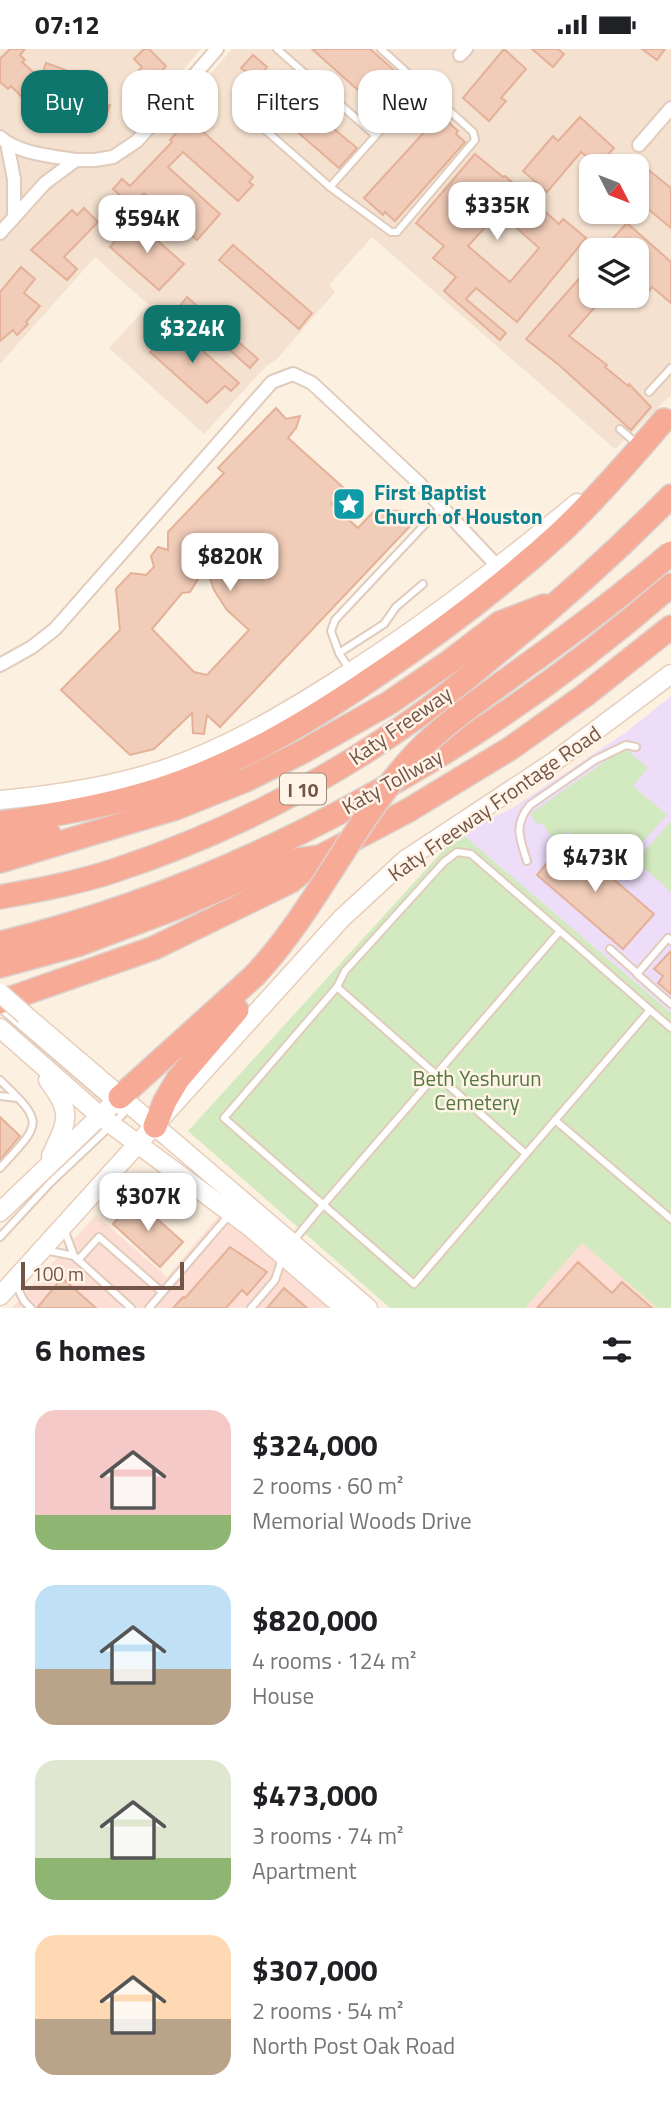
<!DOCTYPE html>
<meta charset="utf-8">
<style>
:root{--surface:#fff;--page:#f2f2f2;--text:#202124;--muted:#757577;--accent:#0f766e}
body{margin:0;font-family:"Titillium Web",sans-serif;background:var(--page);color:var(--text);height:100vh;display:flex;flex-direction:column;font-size:26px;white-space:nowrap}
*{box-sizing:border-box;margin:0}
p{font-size:23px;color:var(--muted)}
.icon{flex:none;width:38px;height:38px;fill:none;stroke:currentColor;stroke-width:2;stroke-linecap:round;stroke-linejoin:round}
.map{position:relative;height:1259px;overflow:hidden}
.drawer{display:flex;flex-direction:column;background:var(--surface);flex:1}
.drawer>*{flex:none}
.guide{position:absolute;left:21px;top:21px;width:630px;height:63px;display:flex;gap:14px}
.needle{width:46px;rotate:132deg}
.tools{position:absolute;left:579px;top:105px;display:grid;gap:14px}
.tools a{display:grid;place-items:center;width:70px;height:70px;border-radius:14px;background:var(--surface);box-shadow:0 2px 5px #0004;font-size:35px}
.scale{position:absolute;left:21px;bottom:18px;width:163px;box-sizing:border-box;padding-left:7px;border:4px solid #735548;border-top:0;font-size:19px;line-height:24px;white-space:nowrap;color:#735548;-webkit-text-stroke:5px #fff4e7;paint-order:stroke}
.price{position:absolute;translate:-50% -60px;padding:0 16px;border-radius:14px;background:#fff;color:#222;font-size:23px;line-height:46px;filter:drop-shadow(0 2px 4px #0008)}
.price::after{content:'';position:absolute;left:50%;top:42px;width:21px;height:16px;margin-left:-10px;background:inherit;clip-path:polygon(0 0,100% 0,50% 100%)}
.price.selected{background:var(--accent);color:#fff}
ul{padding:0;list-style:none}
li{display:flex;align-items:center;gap:21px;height:175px;padding:0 35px}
li span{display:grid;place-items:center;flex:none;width:196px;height:140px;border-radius:21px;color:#555}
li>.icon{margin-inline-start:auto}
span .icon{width:84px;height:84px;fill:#fffc;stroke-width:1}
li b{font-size:30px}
h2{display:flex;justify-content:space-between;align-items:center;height:84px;padding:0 35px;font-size:30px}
.pill{padding:0 24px;border-radius:21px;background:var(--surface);box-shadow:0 2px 5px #0004;font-size:24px;line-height:63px}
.pill.selected{background:var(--accent);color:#fff}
.status{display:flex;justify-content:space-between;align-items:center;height:49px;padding:0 35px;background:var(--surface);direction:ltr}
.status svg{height:19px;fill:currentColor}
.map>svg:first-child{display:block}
.residential{fill:#f4e1cf;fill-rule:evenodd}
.commercial{fill:#fdded4}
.education{fill:#edddf8}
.green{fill:#d3e9bf}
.building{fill:#f1ccb8;stroke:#e4b198;stroke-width:2;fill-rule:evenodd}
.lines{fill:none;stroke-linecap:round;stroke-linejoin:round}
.lane-casing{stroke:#e0cbbc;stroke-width:10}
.street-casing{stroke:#e0cbbc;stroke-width:16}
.secondary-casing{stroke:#e7cebc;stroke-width:21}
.highway-casing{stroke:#dbd3cf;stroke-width:26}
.lane{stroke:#fff;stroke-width:6}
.street{stroke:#fff;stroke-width:12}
.secondary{stroke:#fff;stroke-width:18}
.highway{stroke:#f7ab97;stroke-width:23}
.secondary-bridge-casing{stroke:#e7cebc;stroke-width:21;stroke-linecap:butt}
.highway-bridge-casing{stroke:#dbd3cf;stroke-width:26;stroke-linecap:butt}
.secondary-bridge{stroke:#fff;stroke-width:18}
.highway-bridge{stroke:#f7ab97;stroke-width:23}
.labels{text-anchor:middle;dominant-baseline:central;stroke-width:5;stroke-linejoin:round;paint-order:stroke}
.shield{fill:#fff4e7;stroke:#9d8578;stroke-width:2}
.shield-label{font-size:19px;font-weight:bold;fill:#735548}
.culture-label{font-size:21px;font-weight:bold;fill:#0d838f;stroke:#fff4e7;text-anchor:start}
.street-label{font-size:21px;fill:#735548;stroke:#fff4e7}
.park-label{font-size:21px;fill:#547840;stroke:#fff4e7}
</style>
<div class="status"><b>07:12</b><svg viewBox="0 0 49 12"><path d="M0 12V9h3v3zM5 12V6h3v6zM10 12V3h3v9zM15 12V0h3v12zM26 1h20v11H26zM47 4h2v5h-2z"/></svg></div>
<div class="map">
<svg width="671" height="1259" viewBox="0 0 671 1259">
<rect width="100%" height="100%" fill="#fcf0e0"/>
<!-- residential -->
<path class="residential" d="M0,0H201L140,70L158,86L232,0H671V346L615,400L372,188L329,236L335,243L277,310L266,317L204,385L109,299L149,256L95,208L0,315ZM592,117H637V163H592ZM592,201H637V247H592Z"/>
<!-- commercial -->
<g class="commercial">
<polygon points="221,1164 332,1259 12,1259 96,1166 167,1228"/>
<polygon points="582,1194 657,1259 525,1259"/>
</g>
<!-- education -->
<polygon class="education" points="671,647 671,964 460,783 511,760 625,684"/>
<!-- green -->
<g class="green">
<polygon points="627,701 648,719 633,737 667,766 620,818 603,812 568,782 557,795 542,774 537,776 530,765 610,709"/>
<polygon points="670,773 671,774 671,843 636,812"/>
<polygon points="460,783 671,964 671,1259 657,1259 582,1194 525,1259 390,1259 188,1082"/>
</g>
<!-- building -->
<g class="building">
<polygon points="10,0 25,0 20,6 25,11 22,13 43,32 25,51 11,37 8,40 0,33 0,10"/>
<polygon points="144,0 149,0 166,17 141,46 128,34 142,18 134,10"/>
<polygon points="312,0 370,0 412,37 386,66"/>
<polygon points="504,0 526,20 501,49 506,52 489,72 463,49"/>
<polygon points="532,0 558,0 564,5 553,18"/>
<polygon points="642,0 665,0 657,11"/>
<polygon points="253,6 267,18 264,22 357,99 339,119 241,34 249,25 241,19"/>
<polygon points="46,14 66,21 62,33 42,26"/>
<polygon points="56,47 79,54 80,51 110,56 107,64 99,63 98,74 73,70 71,82 47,80 51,59"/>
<polygon points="440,66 458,82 456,85 465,93 395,172 385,163 383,166 364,149"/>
<polygon points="580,68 614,99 598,117 581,103 547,143 523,122 553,87 558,92"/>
<polygon points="189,70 253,128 249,133 253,136 238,152 183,103 168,118 220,165 197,191 144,144 132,157 113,140 122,130 130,137 172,93 170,91"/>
<path d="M475,105L503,128L505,127L559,175L563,170L586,189L517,273L476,239L466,250L506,284L500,291L444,242L456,228L433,209L444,197L416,174ZM499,163L539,199L510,233L468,197Z"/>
<polygon points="646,119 671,139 671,179 637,151 637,129"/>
<polygon points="84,159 98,173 64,208 77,220 67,231 31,201 72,161 77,166"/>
<polygon points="133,170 184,215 159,241 110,198"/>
<polygon points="627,174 671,213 671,254 652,238 637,256 637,201 611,201 606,197"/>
<polygon points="233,196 312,264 299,280 219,211"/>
<polygon points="592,215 592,247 605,247 569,287 607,316 605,318 628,337 629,335 651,358 631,381 559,316 526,290"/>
<polygon points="21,218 35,230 24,244 40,257 26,273 28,275 17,286 13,281 0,292 0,243"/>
<polygon points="187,248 258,310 250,319 180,257"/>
<polygon points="177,279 239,334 231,342 225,337 207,354 150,303 154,299 149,294 159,283 167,290"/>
<path d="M276,359L286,370L300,367L296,379L288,389L346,441L331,455L358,479L375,461L401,462L413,474L220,678L207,666L204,685L193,684L192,664L154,700L130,706L61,641L120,581L116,540L131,524L146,526L154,518L151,507L158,498L168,501V483L224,424L218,419ZM206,517L214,541L227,561L249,581L207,626L194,623L152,580L182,544L190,543Z"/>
<polygon points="567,790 654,865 623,900 537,826"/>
<polygon points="671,902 671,945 658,934 663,927 654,920"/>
<polygon points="0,1068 20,1087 0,1111"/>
<polygon points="135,1150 183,1193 160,1218 113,1175"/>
<polygon points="230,1198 267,1223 247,1246 242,1241 226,1259 173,1259 183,1248 185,1249"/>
<polygon points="578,1213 612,1244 622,1233 652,1259 537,1259"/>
<polygon points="62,1229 96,1259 37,1259"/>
<polygon points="284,1239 307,1259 267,1259"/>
</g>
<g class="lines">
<defs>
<g id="lane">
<polyline points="277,0 375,86"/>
<polyline points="381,0 473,83 475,91 397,183 391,183 330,138 420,37"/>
<polyline points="246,64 330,138"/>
<polyline points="649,343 671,319"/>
<polyline points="620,380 637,395"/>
<polyline points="339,604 331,582 335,571 442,457"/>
<polyline points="350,621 339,604 384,575 396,558 423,535"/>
<path d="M527,812C520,790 513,776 530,756L595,711L626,696L636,698"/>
<polyline points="671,892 668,889 637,925 671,955"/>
<polyline points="610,900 637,924"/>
<polyline points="337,938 526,1105"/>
<polyline points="0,959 123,1065 50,1134 0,1188"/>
<polyline points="650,961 671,979"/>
<path d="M0,1031C46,1075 41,1074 0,1119"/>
<polyline points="0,1047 17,1049"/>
<polyline points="555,1071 671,1170"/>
<polyline points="64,1180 74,1207 131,1259"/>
<polyline points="294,1191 323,1156 560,882 471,805 457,803 444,813 345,922 337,938 224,1069 414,1235 650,961 560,882"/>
<polyline points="45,1201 74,1207"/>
<polyline points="78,1211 99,1188 162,1243"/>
<polyline points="15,1234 24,1252 31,1259"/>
<polyline points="149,1259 230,1165"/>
<polyline points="251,1259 275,1231 282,1210"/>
</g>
<g id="street">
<polyline points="460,6 466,0"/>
<path d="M0,88C19,105 52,107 76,111"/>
<polyline points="7,94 14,130 14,168"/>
<polyline points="639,96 671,59"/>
<polyline points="0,184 45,134 76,111 95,111 113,108 137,92 217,0"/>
<polyline points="0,616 32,598 55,580 272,333 293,325 312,334 420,435 499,519"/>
</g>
<g id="secondary">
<path d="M0,751C55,746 110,738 162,721C223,701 279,668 333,634C420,580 499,519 577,454"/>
<polyline points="25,966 368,1259"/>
<polyline points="0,979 100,1067 250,1178 344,1259"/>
<path d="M48,1031C73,1064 68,1071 51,1107"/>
<polyline points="0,1163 120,1048"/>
<polyline points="0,1247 342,869 405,811 555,712 671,625"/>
</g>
<g id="highway">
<path d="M0,774C54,766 108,757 161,740C237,715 305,675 371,630C437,586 501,538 560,484C597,449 631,410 664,371"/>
<polyline points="0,794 49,785"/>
<polyline points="0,812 176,759 246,731 304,702 389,654 449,613 500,574 544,557"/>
<path d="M0,848C38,841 77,834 113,822C226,785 332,730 428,660C452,642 475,622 498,603C559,554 616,503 671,447"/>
<path d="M0,894C242,836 485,699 671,536"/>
<polyline points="0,917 77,896 178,858 282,813 320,808 409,761 511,699 584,647 671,578"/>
<polyline points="0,953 154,899 291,832 320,808"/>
<polyline points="120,1048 254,927"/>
<polyline points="155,1077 165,1052 178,1030 237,961"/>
</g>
</defs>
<!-- lane casing -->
<use href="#lane" class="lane-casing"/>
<!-- street casing -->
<use href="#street" class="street-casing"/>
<!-- secondary casing -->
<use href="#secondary" class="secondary-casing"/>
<!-- highway casing -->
<use href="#highway" class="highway-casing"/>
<!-- lane -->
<use href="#lane" class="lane"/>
<!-- street -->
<use href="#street" class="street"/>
<!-- secondary -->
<use href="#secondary" class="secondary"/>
<!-- highway -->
<use href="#highway" class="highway"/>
<defs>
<polyline id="secondary-bridge" points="0,944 25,966"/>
<path id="highway-bridge" d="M254,927C317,860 353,772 416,704C447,672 485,647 520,621C572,584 623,546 671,504"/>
</defs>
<!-- secondary-bridge casing -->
<use href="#secondary-bridge" class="secondary-bridge-casing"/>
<!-- highway-bridge casing -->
<use href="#highway-bridge" class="highway-bridge-casing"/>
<!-- secondary-bridge -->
<use href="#secondary-bridge" class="secondary-bridge"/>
<!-- highway-bridge -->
<use href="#highway-bridge" class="highway-bridge"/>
</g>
<!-- icons -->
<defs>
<symbol id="sight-square" viewBox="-11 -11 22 22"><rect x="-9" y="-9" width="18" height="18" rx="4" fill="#0f9aa8" stroke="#fff4e7"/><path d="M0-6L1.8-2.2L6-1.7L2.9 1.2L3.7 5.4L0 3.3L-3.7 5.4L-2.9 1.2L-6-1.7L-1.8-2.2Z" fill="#fff"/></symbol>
</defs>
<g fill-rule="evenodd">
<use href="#sight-square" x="330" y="436" width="38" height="38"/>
</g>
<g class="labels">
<!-- shield labels -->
<rect class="shield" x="280" y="724.5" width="46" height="31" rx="5"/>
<g class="shield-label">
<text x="303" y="740">I 10</text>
</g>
<!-- culture labels -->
<g class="culture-label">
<text x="374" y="443">First Baptist<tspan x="374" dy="24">Church of Houston</tspan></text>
</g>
<!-- street labels -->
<g class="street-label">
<text transform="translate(400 676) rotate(-35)">Katy Freeway</text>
<text transform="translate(392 732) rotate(-29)">Katy Tollway</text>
<text transform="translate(494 754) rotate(-35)">Katy Freeway Frontage Road</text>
</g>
<!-- park labels -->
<g class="park-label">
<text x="477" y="1029">Beth Yeshurun<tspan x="477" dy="24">Cemetery</tspan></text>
</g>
</g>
</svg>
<div class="tools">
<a><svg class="needle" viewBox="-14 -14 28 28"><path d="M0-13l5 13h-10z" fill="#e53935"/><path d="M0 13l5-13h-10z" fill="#757577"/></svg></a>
<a><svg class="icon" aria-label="layers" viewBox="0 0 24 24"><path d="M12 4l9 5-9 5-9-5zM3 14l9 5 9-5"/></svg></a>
</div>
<div class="scale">100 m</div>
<b class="price" style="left:497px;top:193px">$335K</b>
<b class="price" style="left:147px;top:206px">$594K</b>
<b class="price selected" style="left:192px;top:316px">$324K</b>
<b class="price" style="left:230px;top:544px">$820K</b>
<b class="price" style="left:595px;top:845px">$473K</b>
<b class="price" style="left:148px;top:1184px">$307K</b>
<div class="guide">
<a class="pill selected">Buy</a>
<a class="pill">Rent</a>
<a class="pill">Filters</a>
<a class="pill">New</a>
</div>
</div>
<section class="drawer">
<h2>6 homes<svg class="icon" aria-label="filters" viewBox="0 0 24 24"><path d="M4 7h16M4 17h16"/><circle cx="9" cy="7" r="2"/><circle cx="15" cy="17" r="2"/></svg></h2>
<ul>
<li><span style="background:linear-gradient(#f6c9c9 75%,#8fb573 0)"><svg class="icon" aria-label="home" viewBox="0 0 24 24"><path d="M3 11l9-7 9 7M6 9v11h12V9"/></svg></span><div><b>$324,000</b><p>2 rooms · 60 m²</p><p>Memorial Woods Drive</p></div></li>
<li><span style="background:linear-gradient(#bfe0f5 60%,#b9a48a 0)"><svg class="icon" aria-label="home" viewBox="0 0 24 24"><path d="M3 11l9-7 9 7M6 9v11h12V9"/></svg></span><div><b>$820,000</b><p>4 rooms · 124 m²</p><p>House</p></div></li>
<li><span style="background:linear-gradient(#dfe7d0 70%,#8fb573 0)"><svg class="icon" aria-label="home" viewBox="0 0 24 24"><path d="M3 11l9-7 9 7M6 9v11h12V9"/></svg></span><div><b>$473,000</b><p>3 rooms · 74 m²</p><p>Apartment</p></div></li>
<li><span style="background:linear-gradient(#ffd9b3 60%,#b9a48a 0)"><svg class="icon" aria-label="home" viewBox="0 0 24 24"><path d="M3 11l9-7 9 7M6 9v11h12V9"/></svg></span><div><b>$307,000</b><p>2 rooms · 54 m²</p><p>North Post Oak Road</p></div></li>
</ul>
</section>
